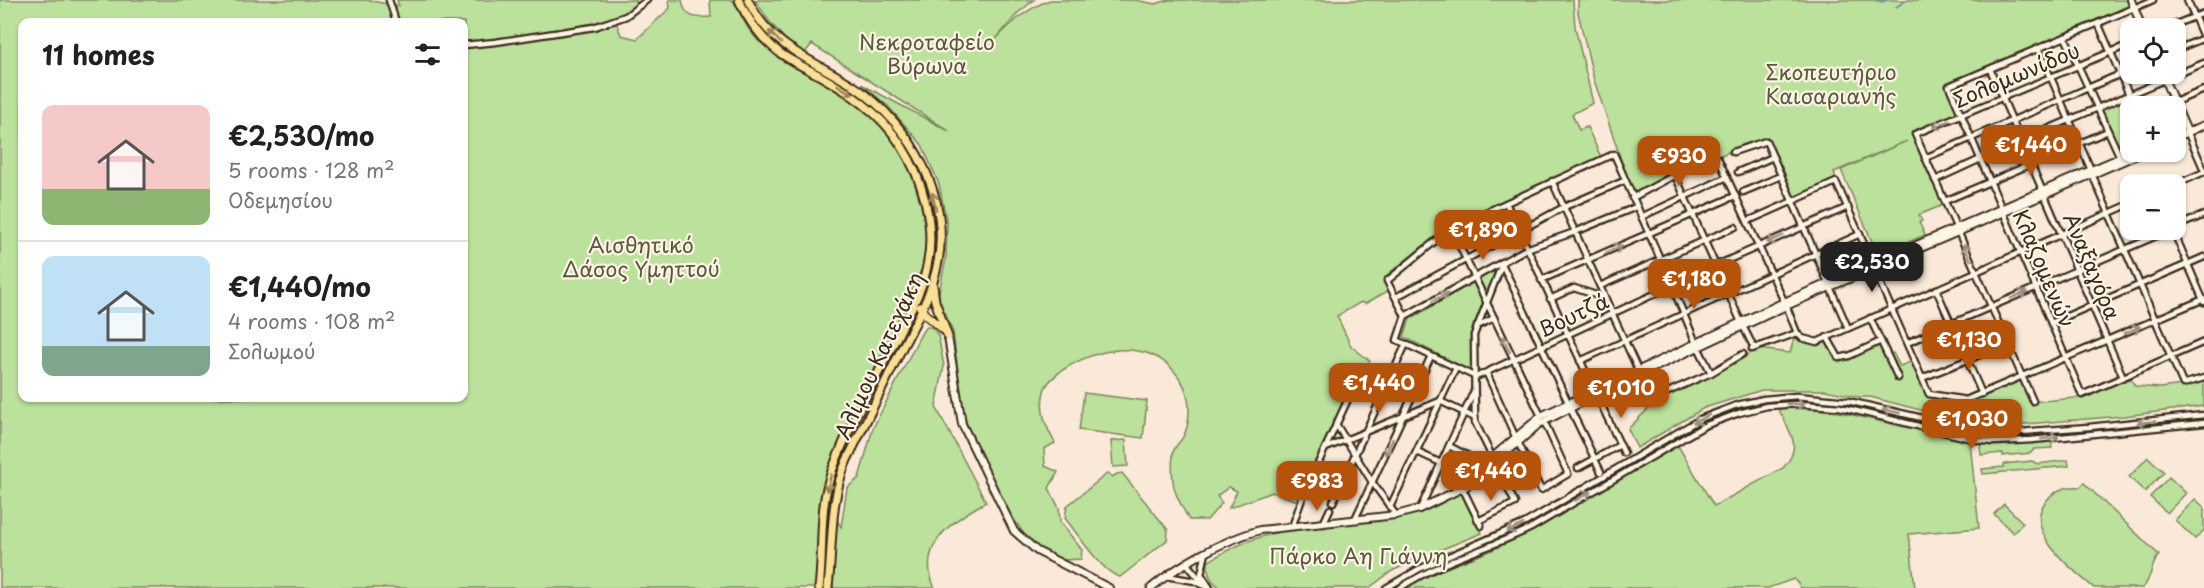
<!DOCTYPE html>
<meta charset="utf-8">
<style>
:root{--surface:#fff;--page:#f6f6f6;--text:#202124;--muted:#757577;--line:#e0e0e0;--accent:#b45309}
body{margin:0;font-family:"Playpen Sans",sans-serif;background:var(--page);color:var(--text);height:100vh;display:flex;flex-direction:column;font-size:22px;white-space:nowrap}
*{box-sizing:border-box;margin:0}
p{font-size:20px;color:var(--muted)}
.icon{flex:none;width:33px;height:33px;fill:none;stroke:currentColor;stroke-width:2;stroke-linecap:round;stroke-linejoin:round}
.map{position:relative;flex:1;overflow:hidden}
.side{position:absolute;left:18px;top:18px;width:450px;height:384px;display:flex;flex-direction:column;background:var(--surface);border-radius:12px;box-shadow:0 2px 4px #0004}
.side>*{flex:none}
.controls{position:absolute;left:2120px;top:18px;display:grid;gap:12px}
.controls a{display:grid;place-items:center;width:66px;height:66px;border-radius:12px;background:var(--surface);box-shadow:0 2px 4px #0004;font-size:30px}
.price{position:absolute;translate:-50% -51px;padding:0 14px;border-radius:12px;background:var(--accent);color:#fff;font-size:20px;line-height:39px;filter:drop-shadow(0 2px 3px #0008)}
.price::after{content:'';position:absolute;left:50%;top:36px;width:18px;height:14px;margin-left:-9px;background:inherit;clip-path:polygon(0 0,100% 0,50% 100%)}
.price.current{background:#222;color:#fff}
ul{padding:0;list-style:none}
li{display:flex;align-items:center;gap:18px;height:150px;padding:0 24px}
li+li{border-top:2px solid var(--line)}
li span{display:grid;place-items:center;flex:none;width:168px;height:120px;border-radius:12px;color:#555}
li>.icon{margin-inline-start:auto}
span .icon{width:72px;height:72px;fill:#fffc;stroke-width:1}
li b{font-size:26px}
h2{display:flex;justify-content:space-between;align-items:center;height:72px;padding:0 24px;font-size:26px}
.map>svg:first-child{display:block}
.green{fill:#bbe19c;stroke:#7b865d;stroke-width:1.5;fill-rule:evenodd}
.lines{fill:none;stroke-linecap:round;stroke-linejoin:round}
.stream{stroke:#6c919b;stroke-width:1.5}
.street-casing{stroke:#3b2a1e;stroke-width:9}
.secondary-casing{stroke:#3b2a1e;stroke-width:10}
.primary-casing{stroke:#3b2a1e;stroke-width:11}
.street{stroke:#fcf5e5;stroke-width:4.5}
.secondary{stroke:#fcf5e5;stroke-width:6}
.primary{stroke:#fadf96;stroke-width:7}
.oneway{stroke:#9a845a}
.oneway2{stroke:#9c9082}
.labels{text-anchor:middle;dominant-baseline:central;stroke-width:4.5;stroke-linejoin:round;paint-order:stroke}
.park-label{font-size:21px;fill:#5b583e;stroke:#fcf5e5}
.street-label{font-size:21px;fill:#3b2a1e;stroke:#fcf5e5}
</style>
<div class="map">
<svg width="2204" height="588" viewBox="0 0 2204 588">
<rect width="100%" height="100%" fill="#fae9d8"/>
<filter id="ink" filterUnits="userSpaceOnUse"><feTurbulence type="fractalNoise" baseFrequency=".0167" numOctaves="2"/><feDisplacementMap in="SourceGraphic" scale="12" xChannelSelector="R" yChannelSelector="G"/><feConvolveMatrix kernelMatrix="1 2 1 2 8 2 1 2 1" color-interpolation-filters="sRGB"/></filter>
<g filter="url(#ink)">
<!-- green -->
<g class="green">
<path d="M0,0H366L399,6L397,0H636L637,5C619,19 603,20 582,26L594,29L617,24L621,35L637,39L670,8L669,0H682C685,19 695,18 711,17L710,0H733L748,28L758,41L783,58L847,96L877,119L890,135L902,154L914,181L921,205L926,232L925,262L839,444L824,496L841,527L847,488L859,478L873,428L922,332L927,327H932L938,335L944,366L936,407L986,502C952,520 915,546 935,588H0ZM22,22H464V398H22Z"/>
<path d="M755,0H1034L1018,13L996,39C1012,22 1028,8 1050,0H1135L1155,4L1169,0H1573L1575,27L1593,103L1572,114L1579,130L1587,127L1601,157L1451,224L1387,275L1384,281L1388,291L1365,304L1361,302L1337,316L1351,346L1370,361L1352,383L1298,501L1272,492L1229,508L1237,491L1229,487L1217,496L1222,503L1207,520H1189C1184,510 1178,500 1175,491C1172,481 1172,465 1173,454C1173,447 1181,442 1184,435C1191,420 1191,397 1182,382C1156,339 1107,345 1069,366C1060,371 1047,381 1044,391C1039,411 1046,427 1055,443L1044,449L1045,466L1058,472L1049,488L1059,508L1060,522L1082,550L1081,559L1063,560L1041,550L1025,536L1010,513L968,429L963,410L953,332L938,297L946,258L947,224L939,184L922,145L888,106L861,84L949,131L812,44L804,54L794,45L792,47L769,21Z"/>
<polygon points="1578,0 2128,0 2128,6 1947,85 1961,117 1914,138 1943,205 1919,215 1922,221 1919,222 1925,235 1878,255 1841,170 1907,141 1834,172 1836,180 1795,198 1768,137 1674,173 1633,195 1594,80 1578,13"/>
<polygon points="2128,98 2132,106 2130,106 2130,149 2119,153 2100,110"/>
<polygon points="1493,271 1496,277 1471,334 1472,372 1404,337 1410,319"/>
<polygon points="1794,338 1817,342 1827,339 1838,359 1846,359 1880,343 1886,356 1893,353 1900,366 1913,361 1927,396 1966,402 2021,380 2031,402 2087,397 2130,377 2135,386 2160,388 2204,382 2204,406 2124,416 2001,426 1975,424 1870,397 1859,397 1825,390 1762,390 1704,408 1637,448 1628,429 1650,407 1655,399 1711,374 1758,349 1790,353"/>
<polygon points="1084,393 1147,401 1143,438 1079,430"/>
<path d="M1778,408L1818,409L1844,413L1970,442L1979,528L1909,534L1915,588H1801L1794,579L1768,588H1403L1421,578L1490,551L1533,531L1677,444L1714,506L1783,468C1804,446 1789,431 1778,408Z"/>
<polygon points="1126,440 1128,466 1113,467 1111,441"/>
<polygon points="2051,441 2052,448 2034,449 2031,453 2003,456 2003,453 1981,455 1980,446 1985,443 2013,444"/>
<polygon points="2148,457 2164,472 2145,492 2129,477"/>
<polygon points="2068,460 2069,466 1983,474 1982,469 2004,467 2004,464 2032,461 2038,464"/>
<path d="M1108,473L1112,477L1117,474L1122,473L1168,530L1167,540L1120,577C1103,574 1077,533 1065,518L1067,506Z"/>
<polygon points="2169,477 2186,493 2167,513 2150,497"/>
<path d="M2084,483L2159,555C2151,564 2152,577 2143,588H2094C2073,570 2020,530 2047,500C2055,490 2067,486 2080,487Z"/>
<path d="M1462,492L1482,533L1415,560L1392,571L1369,588H1221C1210,580 1207,575 1208,562C1254,530 1308,526 1362,520C1383,518 1405,518 1425,511C1438,506 1450,499 1462,492Z"/>
<polygon points="2195,499 2204,507 2204,530 2195,539 2175,520"/>
<polygon points="2004,504 2023,523 2013,533 1994,514"/>
</g>
<g class="lines">
<!-- stream -->
<g class="stream">
<polyline points="1874,0 1882,2 1888,0"/>
<polyline points="1896,7 1907,0"/>
</g>
<defs>
<g id="street">
<polyline points="389,0 396,22"/>
<polyline points="2153,0 1949,86 2082,395 2204,342"/>
<polyline points="2187,0 2204,39"/>
<polyline points="2098,23 2134,106"/>
<polyline points="2166,28 2204,13"/>
<polyline points="2065,37 2120,157"/>
<polyline points="464,45 496,42 594,27 626,16 647,0"/>
<polyline points="2038,48 2091,170"/>
<polyline points="2175,50 2204,38"/>
<polyline points="1990,69 2123,377"/>
<polyline points="2165,106 2204,90"/>
<polyline points="2187,131 2204,170"/>
<polyline points="1733,152 1766,141 1848,328"/>
<polyline points="1718,158 1788,310 1797,333"/>
<polyline points="1925,158 2130,70"/>
<polyline points="1738,172 1773,157"/>
<polyline points="2092,174 2183,384 2204,378"/>
<polyline points="1935,180 2022,140 2204,63"/>
<polyline points="1552,181 1638,370"/>
<polyline points="2175,185 2204,172"/>
<polyline points="1743,192 1781,176"/>
<polyline points="1632,198 1675,175 1741,322"/>
<polyline points="1945,201 2108,131"/>
<polyline points="1506,203 1624,453"/>
<polyline points="1641,217 1727,177"/>
<polyline points="1748,221 1836,182 1873,264"/>
<polyline points="2175,227 2204,215"/>
<polyline points="1451,228 1541,416"/>
<polyline points="2173,230 2204,302"/>
<polyline points="1502,264 1568,402"/>
<polyline points="1874,269 1929,394 1966,400 2204,299"/>
<polyline points="1668,277 1614,154 1451,228 1387,281 1405,316 1397,340 1476,377 1717,265 1848,207"/>
<polyline points="1541,280 1735,196"/>
<polyline points="1600,286 1735,227"/>
<polyline points="1672,286 1696,343"/>
<polyline points="1936,289 1982,394"/>
<polyline points="1396,297 1564,207 1624,181"/>
<polyline points="1550,299 1574,288 1605,298"/>
<polyline points="1405,316 1526,249 1575,232 1636,207"/>
<polyline points="1870,318 1898,378"/>
<polyline points="2051,323 2204,257"/>
<polyline points="1477,326 1494,318"/>
<polyline points="1743,326 1754,348"/>
<polyline points="1797,333 1802,338 1817,342 2130,204"/>
<polyline points="1827,337 1839,358 1849,356 1881,341"/>
<polyline points="1907,343 2170,230"/>
<polyline points="1698,347 1711,373"/>
<polyline points="1752,349 1797,333"/>
<polyline points="1580,361 1860,234"/>
<polyline points="1487,374 1515,436"/>
<polyline points="1640,374 1652,399 1711,373 1743,354"/>
<polyline points="1922,378 2007,344"/>
<polyline points="2033,401 1915,134 2130,44"/>
<polyline points="1570,408 1601,472"/>
<polyline points="1336,424 1372,482 1396,515"/>
<polyline points="1518,442 1541,490 1568,474 1544,421"/>
<polyline points="1449,446 1484,464"/>
<polyline points="1326,448 1440,401 1475,418"/>
<polyline points="1417,452 1441,463"/>
<polyline points="1578,468 1620,445"/>
<polyline points="1462,487 1481,526"/>
<polyline points="1333,502 1406,344"/>
<polyline points="1390,507 1456,368"/>
<polyline points="1420,509 1474,391"/>
<polyline points="1355,519 1431,356"/>
<polyline points="1478,521 1515,503 1475,422 1474,335 1502,264"/>
<polyline points="1323,524 1330,509"/>
<polyline points="1292,527 1303,496 1356,382"/>
<polyline points="1206,553 1201,574 1210,588"/>
<polyline points="1187,564 1202,582"/>
<polyline points="1166,576 1195,581 1208,588"/>
<polyline points="1386,588 1419,569 1525,523 1700,419 1737,405 1764,399 1797,396 1848,401 1992,434 2089,427 2204,415"/>
<path d="M1400,588C1440,561 1489,549 1531,528L1704,426L1739,413L1767,406L1799,404L1840,407L1976,440L1993,442L2032,440L2204,423"/>
</g>
<g id="secondary">
<polyline points="2131,0 2142,28"/>
<polyline points="2162,74 2186,129"/>
<polyline points="2175,138 2204,125"/>
<polyline points="948,337 962,424 1014,531 1037,551 1109,588"/>
<polyline points="1462,487 1475,472 1541,416 1784,302 2133,152"/>
<path d="M1151,588C1181,563 1222,541 1260,530L1396,515L1419,509L1471,484L1539,424L1596,395L1786,306L2144,152"/>
</g>
<g id="primary">
<path d="M739,0C748,21 762,39 780,53C791,61 804,67 815,73C849,92 880,112 901,145C923,179 936,226 927,266C923,288 911,309 901,329C878,375 850,422 832,471C818,508 824,550 819,588"/>
<path d="M748,0C771,49 813,59 855,87C912,125 954,201 936,271C929,299 914,325 901,350C883,386 865,423 847,460C829,500 833,545 828,588"/>
<polyline points="933,286 935,301 948,337"/>
<polyline points="920,307 925,314 944,330"/>
</g>
</defs>
<!-- street casing -->
<use href="#street" class="street-casing"/>
<!-- secondary casing -->
<use href="#secondary" class="secondary-casing"/>
<!-- primary casing -->
<use href="#primary" class="primary-casing"/>
<!-- street -->
<use href="#street" class="street"/>
<!-- secondary -->
<use href="#secondary" class="secondary"/>
<!-- primary -->
<use href="#primary" class="primary"/>
</g>
<!-- one-way arrows -->
<defs><path id="oneway-shaft" d="M-6 0H5M1.5-3L5.5 0L1.5 3" fill="none" stroke-width="1.6" stroke-linecap="round" stroke-linejoin="round" transform="scale(1.5)"/></defs>
<g class="oneway">
<use href="#oneway-shaft" transform="translate(775 37) rotate(-136)"/>
<use href="#oneway-shaft" transform="translate(845 90) rotate(33)"/>
<use href="#oneway-shaft" transform="translate(934 201) rotate(-103)"/>
<use href="#oneway-shaft" transform="translate(829 483) rotate(104)"/>
</g>
<g class="oneway2">
<use href="#oneway-shaft" transform="translate(1941 124) rotate(157)"/>
<use href="#oneway-shaft" transform="translate(1775 239) rotate(157)"/>
<use href="#oneway-shaft" transform="translate(1614 249) rotate(-23)"/>
<use href="#oneway-shaft" transform="translate(1967 252) rotate(-114)"/>
<use href="#oneway-shaft" transform="translate(2019 295) rotate(-23)"/>
<use href="#oneway-shaft" transform="translate(1440 297) rotate(-28)"/>
<use href="#oneway-shaft" transform="translate(2132 330) rotate(-23)"/>
<use href="#oneway-shaft" transform="translate(1506 344) rotate(-116)"/>
<use href="#oneway-shaft" transform="translate(1796 404)"/>
<use href="#oneway-shaft" transform="translate(1891 411) rotate(-167)"/>
<use href="#oneway-shaft" transform="translate(1701 419) rotate(153)"/>
<use href="#oneway-shaft" transform="translate(2146 422) rotate(175)"/>
<use href="#oneway-shaft" transform="translate(2050 438) rotate(-6)"/>
<use href="#oneway-shaft" transform="translate(1389 447) rotate(115)"/>
<use href="#oneway-shaft" transform="translate(1583 496) rotate(-31)"/>
<use href="#oneway-shaft" transform="translate(1515 528) rotate(154)"/>
</g>
</g>
<g class="labels">
<!-- park labels -->
<g class="park-label">
<text x="927" y="41">Νεκροταφείο<tspan x="927" dy="24">Βύρωνα</tspan></text>
<text x="1831" y="71">Σκοπευτήριο<tspan x="1831" dy="24">Καισαριανής</tspan></text>
<text x="641" y="244">Αισθητικό<tspan x="641" dy="24">Δάσος Υμηττού</tspan></text>
<text x="1358" y="555">Πάρκο Αη Γιάννη</text>
</g>
<!-- street labels -->
<g class="street-label">
<text transform="translate(2016 74) rotate(-23)">Σολομωνίδου</text>
<text transform="translate(2093 266) rotate(67)">Αναξαγόρα</text>
<text transform="translate(2045 268) rotate(67)">Κλαζομενών</text>
<text transform="translate(1573 314) rotate(-25)">Βουτζά</text>
<text transform="translate(878 355) rotate(-65)">Αλίμου Κατεχάκη</text>
</g>
</g>
</svg>
<div class="controls">
<a><svg class="icon" aria-label="locate" viewBox="0 0 24 24"><circle cx="12" cy="12" r="6"/><path d="M12 2v4M12 18v4M2 12h4M18 12h4"/></svg></a>
<a>+</a>
<a>−</a>
</div>
<b class="price" style="left:2031px;top:176px">€1,440</b>
<b class="price" style="left:1679px;top:187px">€930</b>
<b class="price" style="left:1483px;top:261px">€1,890</b>
<b class="price current" style="left:1872px;top:293px">€2,530</b>
<b class="price" style="left:1694px;top:310px">€1,180</b>
<b class="price" style="left:1969px;top:371px">€1,130</b>
<b class="price" style="left:1379px;top:414px">€1,440</b>
<b class="price" style="left:1621px;top:419px">€1,010</b>
<b class="price" style="left:1972px;top:450px">€1,030</b>
<b class="price" style="left:1491px;top:502px">€1,440</b>
<b class="price" style="left:1317px;top:512px">€983</b>
<section class="side">
<h2>11 homes<svg class="icon" aria-label="filters" viewBox="0 0 24 24"><path d="M4 7h16M4 17h16"/><circle cx="9" cy="7" r="2"/><circle cx="15" cy="17" r="2"/></svg></h2>
<ul>
<li><span style="background:linear-gradient(#f6c9c9 70%,#8fb573 0)"><svg class="icon" aria-label="home" viewBox="0 0 24 24"><path d="M3 11l9-7 9 7M6 9v11h12V9"/></svg></span><div><b>€2,530/mo</b><p>5 rooms · 128 m²</p><p>Οδεμησίου</p></div></li>
<li><span style="background:linear-gradient(#bfe0f5 75%,#7fa58c 0)"><svg class="icon" aria-label="home" viewBox="0 0 24 24"><path d="M3 11l9-7 9 7M6 9v11h12V9"/></svg></span><div><b>€1,440/mo</b><p>4 rooms · 108 m²</p><p>Σολωμού</p></div></li>
</ul>
</section>
</div>
